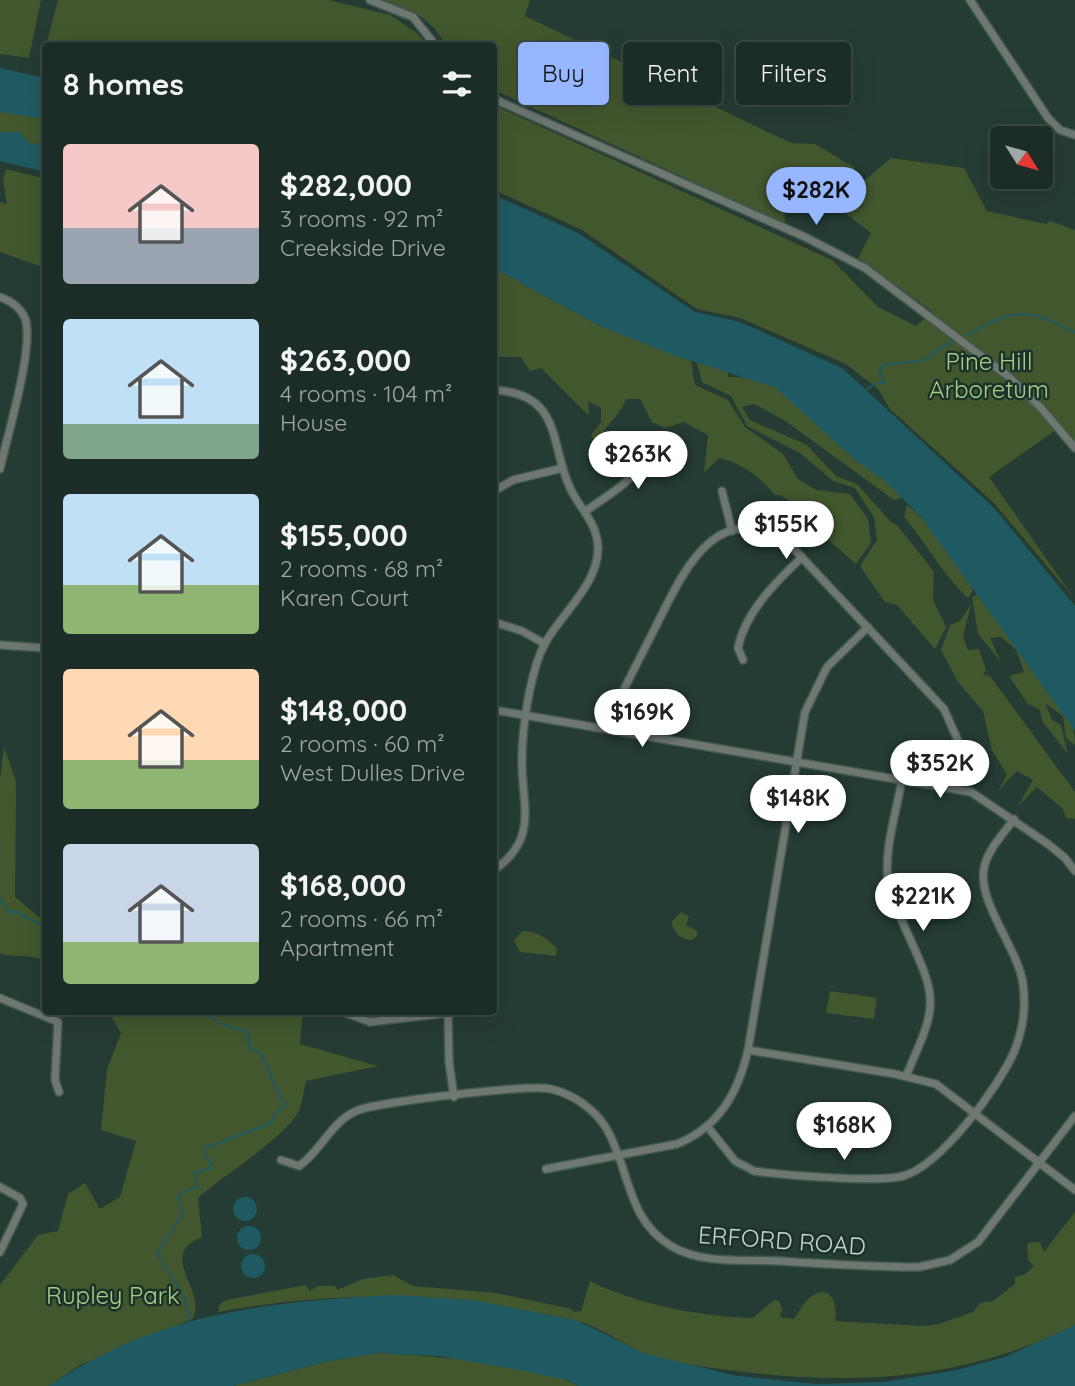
<!DOCTYPE html>
<meta charset="utf-8">
<style>
:root{--surface:#1c2d27;--page:#293933;--text:#f1f3f6;--muted:#a0a8a7;--line:#3a4944;--accent:#96b6fd}
body{margin:0;font-family:Quicksand,sans-serif;background:var(--page);color:var(--text);height:100vh;display:flex;flex-direction:column;font-size:26px;white-space:nowrap}
*{box-sizing:border-box;margin:0}
p{font-size:23px;color:var(--muted)}
.icon{flex:none;width:38px;height:38px;fill:none;stroke:currentColor;stroke-width:2;stroke-linecap:round;stroke-linejoin:round}
.map{position:relative;flex:1;overflow:hidden}
.side{position:absolute;left:42px;top:42px;width:455px;height:973px;display:flex;flex-direction:column;background:var(--surface);border-radius:7px;box-shadow:0 7px 28px #0002,0 0 0 2px var(--line)}
.side>*{flex:none}
.top-card{position:absolute;left:518px;top:42px;width:452px;height:63px;display:flex;gap:14px}
.needle{width:46px;rotate:127deg}
.tools{position:absolute;left:990px;top:126px;display:grid;gap:14px}
.tools a{display:grid;place-items:center;width:63px;height:63px;border-radius:7px;background:var(--surface);box-shadow:0 7px 28px #0002,0 0 0 2px var(--line);font-size:35px}
.price{position:absolute;translate:-50% -60px;padding:0 16px;border-radius:24px;background:#fff;color:#222;font-size:23px;line-height:46px;filter:drop-shadow(0 2px 4px #0008)}
.price::after{content:'';position:absolute;left:50%;top:42px;width:21px;height:16px;margin-left:-10px;background:inherit;clip-path:polygon(0 0,100% 0,50% 100%)}
.price.current{background:var(--accent);color:#111}
ul{padding:0;list-style:none}
li{display:flex;align-items:center;gap:21px;height:175px;padding:0 21px}
li span{display:grid;place-items:center;flex:none;width:196px;height:140px;border-radius:7px;color:#555}
li>.icon{margin-inline-start:auto}
span .icon{width:84px;height:84px;fill:#fffc;stroke-width:1}
li b{font-size:30px}
h2{display:flex;justify-content:space-between;align-items:center;height:84px;padding:0 21px;font-size:30px}
.chip{padding:0 24px;border-radius:7px;background:var(--surface);box-shadow:0 7px 28px #0002,0 0 0 2px var(--line);font-size:24px;line-height:63px}
.chip.current{background:var(--accent);color:#111}
.map>svg:first-child{display:block}
.green{fill:#42572e}
.water{fill:#1f5a62}
.lines{fill:none;stroke-linecap:round;stroke-linejoin:round}
.stream{stroke:#1f5a62;stroke-width:2}
.river{stroke:#1f5a62;stroke-width:12}
.minor-casing{stroke:#425850;stroke-width:10}
.minor{stroke:#6e7770;stroke-width:7}
.labels{text-anchor:middle;dominant-baseline:central;stroke-width:5;stroke-linejoin:round;paint-order:stroke}
.park-label{font-size:24px;fill:#a7cd85;stroke:#1b322a}
.street-label{font-size:24px;fill:#c8d6d0;stroke:#1b322a}
</style>
<div class="map">
<svg width="1075" height="1386" viewBox="0 0 1075 1386">
<rect width="100%" height="100%" fill="#253c34"/>
<!-- green -->
<g class="green">
<polygon points="0,0 41,0 29,58 0,54"/>
<polygon points="58,0 328,0 390,15 418,34 427,45 46,45"/>
<path d="M379,0H530L525,16L791,143L815,144L855,168L829,192L811,188L784,191L785,224L494,90V46L446,45C429,16 411,9 379,0Z"/>
<polygon points="0,104 28,110 45,107 45,143 30,144 19,132 0,132"/>
<polygon points="494,105 832,260 878,307 916,326 933,312 858,258 871,233 835,205 891,158 964,168 987,211 1046,224 1050,221 1075,230 1075,446 1060,427 989,477 1074,598 994,503 890,409 878,389 846,364 740,318 697,309 582,230 494,190"/>
<polygon points="6,169 43,178 45,184 45,268 0,252 0,202 7,204 3,180"/>
<path d="M494,268L600,326L691,360L695,385L728,400L745,427L783,454L798,479L816,490L850,494L868,519L871,543L856,564L806,520L805,512L781,495H775C760,477 742,463 719,458L704,473L708,435L684,422L665,428L652,422L640,399H626C618,420 602,426 598,445L591,435L601,422V408L588,401L589,416L541,368L530,371L521,357H494Z"/>
<polygon points="706,362 728,369 728,377 755,378 776,385 904,497 894,500 784,420 754,404 742,407 750,420 807,445 836,476 857,484 891,522 898,526 934,572 933,600 946,627 935,649 897,605 885,602 860,566 877,540 874,517 855,488 833,481 800,453 747,426 731,396 702,382 697,363"/>
<path d="M907,505C935,528 958,558 973,590L968,598C942,574 927,544 904,517Z"/>
<path d="M978,594L1033,660V671C1057,692 1075,711 1075,745L1066,738L1063,716L1045,703L1052,720L1061,725L1068,754L1043,722L1039,709L1028,704L1009,676L1024,672L1016,650L1001,637L990,638L1001,662L978,634L972,597Z"/>
<polygon points="971,604 963,637 968,650 979,649 986,670 983,674 990,676 1075,792 1075,819 1066,818 1063,809 1037,787 1018,806 1033,780 1017,771 998,791 1007,775 992,750 983,711 958,682 941,650 950,625 960,621"/>
<path d="M4,747L16,782L15,897L45,922V961C31,953 15,959 0,953V780Z"/>
<path d="M681,912L689,916L686,925L697,931V936L692,940C682,940 672,932 672,921Z"/>
<path d="M522,931C535,930 549,939 557,949L556,956L520,952L514,941Z"/>
<polygon points="830,991 877,998 874,1019 826,1013"/>
<path d="M109,1012H303L300,1044L378,1066L306,1081C304,1089 303,1099 300,1108C291,1134 222,1176 198,1198L202,1237C155,1255 209,1291 192,1319L80,1365L49,1386H0V1285L38,1235L58,1231L68,1194L85,1183L100,1209L120,1197L136,1141L101,1130L107,1069L121,1033Z"/>
<path d="M1075,1212V1325C956,1384 842,1386 712,1368C695,1365 660,1361 645,1354C622,1343 599,1326 574,1320C449,1293 344,1289 218,1312L220,1304L226,1300L306,1285L310,1291L318,1286H335L337,1290L363,1279L393,1275L413,1286L495,1293L568,1308L575,1312L581,1311L590,1281C635,1304 702,1317 753,1318L774,1300L779,1301L782,1309L780,1317L794,1319C799,1312 805,1300 812,1296C832,1283 838,1307 835,1321L922,1326L939,1324L973,1312L980,1303L993,1301L1015,1284V1277L1025,1274L1034,1266L1028,1260L1027,1243L1040,1242L1044,1252Z"/>
<path d="M378,1353C421,1355 544,1364 578,1386H233L329,1361Z"/>
</g>
<!-- water -->
<g class="water">
<polygon points="0,68 45,78 45,107 28,110 0,104"/>
<polygon points="0,132 19,132 30,144 45,143 45,172 0,161"/>
<polygon points="494,195 578,233 695,312 740,322 842,368 994,508 1075,606 1075,731 921,517 885,481 855,460 776,388 673,355 600,326 494,268"/>
<circle cx="245" cy="1209" r="12"/>
<circle cx="249" cy="1238" r="12"/>
<circle cx="253" cy="1266" r="12"/>
<path d="M394,1295L473,1300L578,1321L646,1354L738,1376L816,1384L884,1382L957,1370L1005,1357L1075,1325V1386H578L570,1381L525,1371L439,1356L378,1353L329,1361L233,1386H49C158,1312 267,1302 394,1295Z"/>
</g>
<g class="lines">
<!-- stream -->
<g class="stream">
<path d="M967,335C1014,308 1026,308 1075,332"/>
<polyline points="865,391 874,384 885,382 879,370 884,365 925,360 938,349 952,342"/>
<polyline points="0,898 8,913 15,911 46,928"/>
<polyline points="190,1322 185,1298 157,1254 183,1213 178,1198 184,1191 197,1187 195,1173 210,1168 212,1164 204,1155 205,1148 271,1123 277,1111 285,1106 261,1054 250,1048 247,1032 221,1024 203,1012"/>
</g>
<!-- river -->
<polyline class="river" points="0,106 46,113"/>
<defs>
<g id="minor">
<polyline points="370,0 413,17 436,46"/>
<polyline points="970,0 1048,118 1060,130 1075,135"/>
<polyline points="494,99 805,237 865,268 1009,377 1041,408 1075,448"/>
<path d="M0,297C11,301 20,307 25,318C35,346 7,436 0,469"/>
<path d="M494,390C564,394 549,446 571,490C581,510 597,523 598,547C599,588 554,618 540,654C529,683 522,728 522,759C521,804 540,838 494,870"/>
<polyline points="494,491 513,480 563,468"/>
<polyline points="722,491 732,531"/>
<path d="M586,511C617,488 638,482 649,441"/>
<polyline points="494,622 522,631 545,644"/>
<polyline points="0,645 46,648"/>
<path d="M743,660L738,648C745,612 776,582 802,557"/>
<polyline points="494,710 971,792 1048,844 1065,858 1075,871"/>
<path d="M605,728C621,695 638,661 655,628C683,572 717,492 792,547L944,709L959,743L955,788"/>
<path d="M902,779C897,810 884,848 888,880C891,898 899,914 906,930C939,1002 938,1003 906,1076"/>
<polyline points="0,998 58,1022 55,1080 59,1092"/>
<polyline points="448,1012 449,1062 454,1097"/>
<polyline points="346,1013 370,1022 448,1013"/>
<polyline points="748,1050 895,1074 936,1084 1075,1190"/>
<path d="M707,1126L735,1161L754,1171C784,1175 877,1183 903,1176C940,1166 999,1087 1014,1052C1023,1030 1026,1006 1023,984C1018,947 974,899 985,864C990,847 1004,833 1014,819"/>
<path d="M281,1160L299,1166C321,1151 331,1122 356,1111C376,1102 530,1084 551,1089C572,1094 594,1108 606,1128C630,1168 626,1219 671,1246C703,1265 745,1259 780,1261C826,1264 873,1267 919,1267L950,1260L978,1242L1075,1116"/>
<path d="M546,1169L677,1144C719,1127 738,1093 748,1050L805,712L827,667L868,627"/>
<polyline points="0,1187 20,1198 23,1204 0,1252"/>
</g>
</defs>
<!-- minor casing -->
<use href="#minor" class="minor-casing"/>
<!-- minor -->
<use href="#minor" class="minor"/>
</g>
<g class="labels">
<!-- park labels -->
<g class="park-label">
<text x="989" y="361">Pine Hill<tspan x="989" dy="28">Arboretum</tspan></text>
<text x="113" y="1295">Rupley Park</text>
</g>
<!-- street labels -->
<g class="street-label">
<text transform="translate(782 1240) rotate(4)">ERFORD ROAD</text>
</g>
</g>
</svg>
<div class="tools">
<a><svg class="needle" viewBox="-14 -14 28 28"><path d="M0-13l5 13h-10z" fill="#e53935"/><path d="M0 13l5-13h-10z" fill="#a0a8a7"/></svg></a>
</div>
<b class="price current" style="left:816px;top:227px">$282K</b>
<b class="price" style="left:638px;top:491px">$263K</b>
<b class="price" style="left:786px;top:561px">$155K</b>
<b class="price" style="left:642px;top:749px">$169K</b>
<b class="price" style="left:940px;top:800px">$352K</b>
<b class="price" style="left:798px;top:835px">$148K</b>
<b class="price" style="left:923px;top:933px">$221K</b>
<b class="price" style="left:844px;top:1162px">$168K</b>
<div class="top-card">
<a class="chip current">Buy</a>
<a class="chip">Rent</a>
<a class="chip">Filters</a>
</div>
<section class="side">
<h2>8 homes<svg class="icon" aria-label="filters" viewBox="0 0 24 24"><path d="M4 7h16M4 17h16"/><circle cx="9" cy="7" r="2"/><circle cx="15" cy="17" r="2"/></svg></h2>
<ul>
<li><span style="background:linear-gradient(#f6c9c9 60%,#9aa5b1 0)"><svg class="icon" aria-label="home" viewBox="0 0 24 24"><path d="M3 11l9-7 9 7M6 9v11h12V9"/></svg></span><div><b>$282,000</b><p>3 rooms · 92 m²</p><p>Creekside Drive</p></div></li>
<li><span style="background:linear-gradient(#bfe0f5 75%,#7fa58c 0)"><svg class="icon" aria-label="home" viewBox="0 0 24 24"><path d="M3 11l9-7 9 7M6 9v11h12V9"/></svg></span><div><b>$263,000</b><p>4 rooms · 104 m²</p><p>House</p></div></li>
<li><span style="background:linear-gradient(#bfe0f5 65%,#8fb573 0)"><svg class="icon" aria-label="home" viewBox="0 0 24 24"><path d="M3 11l9-7 9 7M6 9v11h12V9"/></svg></span><div><b>$155,000</b><p>2 rooms · 68 m²</p><p>Karen Court</p></div></li>
<li><span style="background:linear-gradient(#ffd9b3 65%,#8fb573 0)"><svg class="icon" aria-label="home" viewBox="0 0 24 24"><path d="M3 11l9-7 9 7M6 9v11h12V9"/></svg></span><div><b>$148,000</b><p>2 rooms · 60 m²</p><p>West Dulles Drive</p></div></li>
<li><span style="background:linear-gradient(#c9d6e8 70%,#8fb573 0)"><svg class="icon" aria-label="home" viewBox="0 0 24 24"><path d="M3 11l9-7 9 7M6 9v11h12V9"/></svg></span><div><b>$168,000</b><p>2 rooms · 66 m²</p><p>Apartment</p></div></li>
</ul>
</section>
</div>
